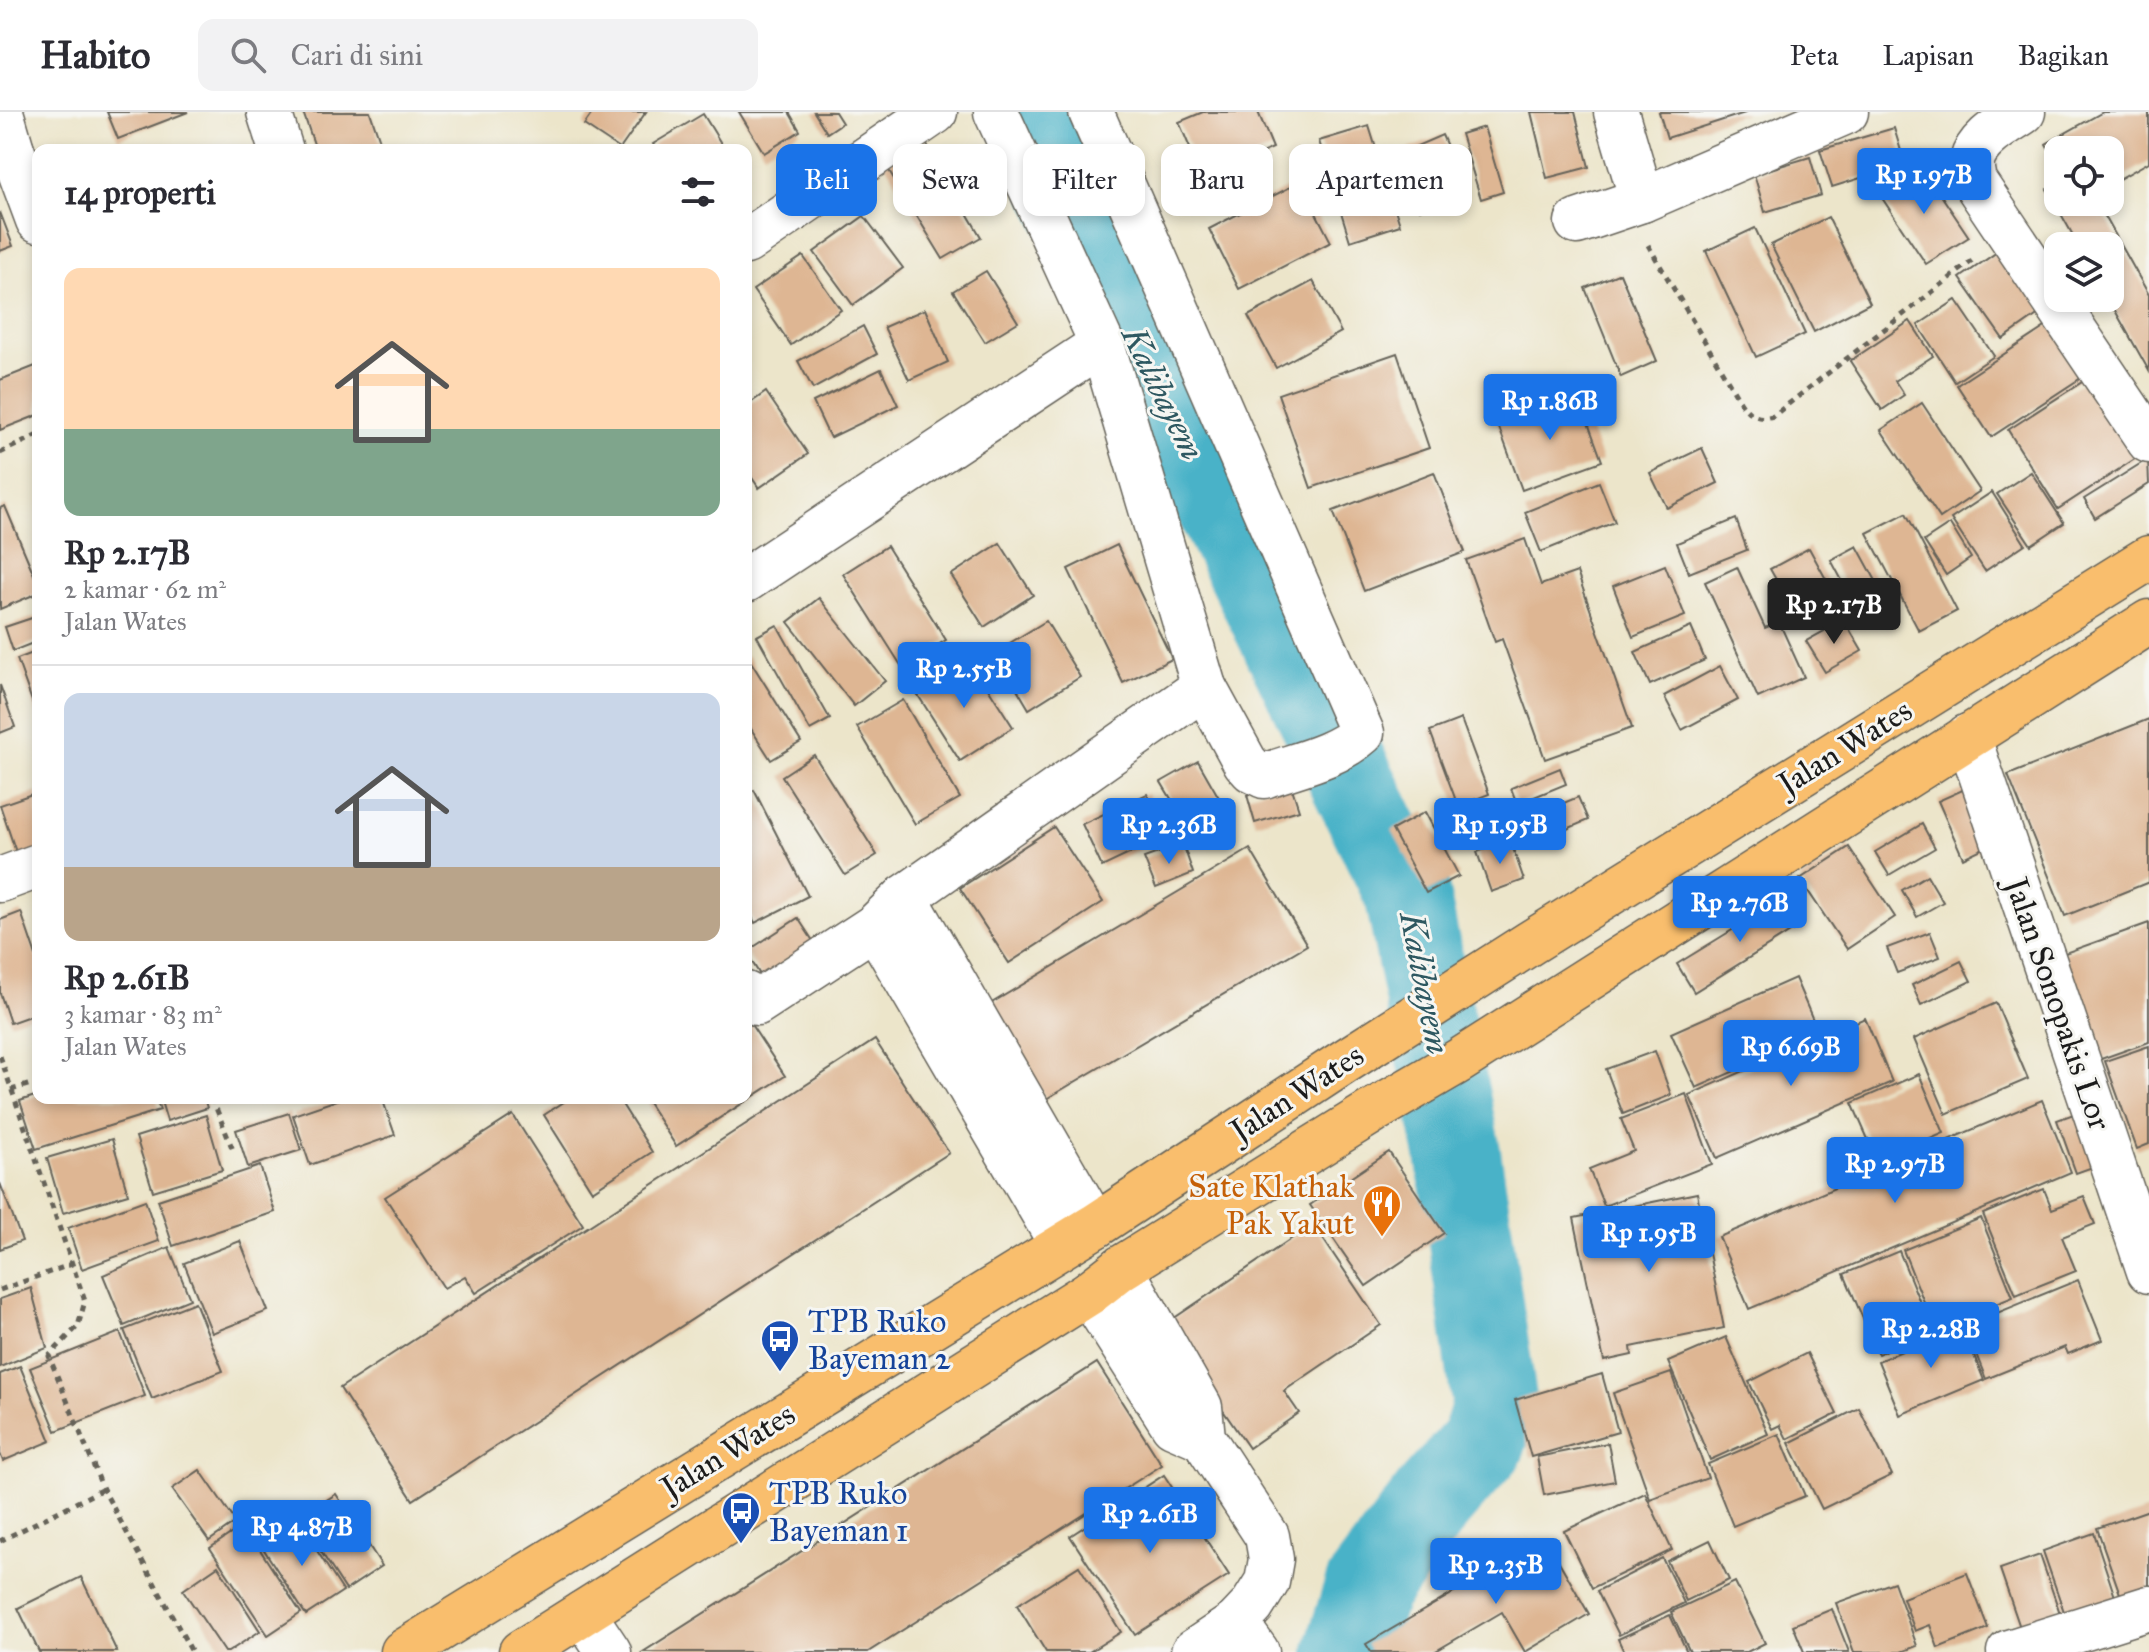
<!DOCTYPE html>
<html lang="id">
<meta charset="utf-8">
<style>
:root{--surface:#fff;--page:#f2f2f3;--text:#2b2b33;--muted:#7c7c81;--line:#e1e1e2;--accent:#1a73e8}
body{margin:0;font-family:"IM FELL Great Primer",serif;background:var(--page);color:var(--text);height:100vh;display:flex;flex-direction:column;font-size:30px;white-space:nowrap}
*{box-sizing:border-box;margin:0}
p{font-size:26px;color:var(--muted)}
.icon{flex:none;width:44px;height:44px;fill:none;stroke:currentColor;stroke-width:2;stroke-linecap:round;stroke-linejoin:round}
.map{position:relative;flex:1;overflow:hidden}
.panel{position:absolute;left:32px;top:32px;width:720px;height:960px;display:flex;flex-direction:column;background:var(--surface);border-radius:16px;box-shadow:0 4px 12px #0003}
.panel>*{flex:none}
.banner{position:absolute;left:776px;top:32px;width:760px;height:72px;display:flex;gap:16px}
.tools{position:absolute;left:2044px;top:24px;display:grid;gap:16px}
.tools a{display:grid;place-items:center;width:80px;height:80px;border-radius:16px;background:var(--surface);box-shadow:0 4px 12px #0003;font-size:40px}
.price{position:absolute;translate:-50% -68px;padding:0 18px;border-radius:8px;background:var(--accent);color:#fff;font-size:26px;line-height:52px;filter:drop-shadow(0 2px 4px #0008)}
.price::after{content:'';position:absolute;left:50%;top:48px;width:24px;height:18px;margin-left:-12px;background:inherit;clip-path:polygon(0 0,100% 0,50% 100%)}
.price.selected{background:#222;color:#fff}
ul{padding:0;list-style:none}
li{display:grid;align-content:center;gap:16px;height:424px;padding:0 32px}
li+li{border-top:2px solid var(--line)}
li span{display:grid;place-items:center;height:248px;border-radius:16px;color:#555}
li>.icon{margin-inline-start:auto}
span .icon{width:144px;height:144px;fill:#fffc;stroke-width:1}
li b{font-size:34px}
h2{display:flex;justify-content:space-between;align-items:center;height:96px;padding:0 32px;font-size:34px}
.chip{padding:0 28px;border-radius:16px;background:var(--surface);box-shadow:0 4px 12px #0003;font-size:28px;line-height:72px}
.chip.selected{background:var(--accent);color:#fff}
header{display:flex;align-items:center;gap:48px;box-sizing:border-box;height:112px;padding:0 40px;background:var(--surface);border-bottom:2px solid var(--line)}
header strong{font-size:38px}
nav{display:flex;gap:44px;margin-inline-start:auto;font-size:28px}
.search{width:560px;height:72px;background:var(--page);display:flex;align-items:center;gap:20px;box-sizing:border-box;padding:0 28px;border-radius:16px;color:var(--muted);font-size:30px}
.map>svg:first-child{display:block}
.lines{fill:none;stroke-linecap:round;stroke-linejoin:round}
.river{stroke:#49b2c8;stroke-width:86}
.building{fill:#deb693}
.minor-casing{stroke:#656259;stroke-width:47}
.major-casing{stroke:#656259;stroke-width:47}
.path{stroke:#656259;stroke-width:5;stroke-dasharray:6 6;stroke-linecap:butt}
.minor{stroke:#fff;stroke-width:44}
.major{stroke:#f9be6d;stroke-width:44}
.labels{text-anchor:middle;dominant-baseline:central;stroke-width:6;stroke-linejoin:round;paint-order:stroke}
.street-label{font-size:32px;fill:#1c1c1c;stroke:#f6f6f2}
.food-label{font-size:32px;fill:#c56008;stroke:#f6f6f2;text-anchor:end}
.transit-label{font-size:32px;fill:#164399;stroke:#f6f6f2;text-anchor:start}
.water-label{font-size:34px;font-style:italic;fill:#2e5861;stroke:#f6f6f2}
</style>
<header>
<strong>Habito</strong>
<div class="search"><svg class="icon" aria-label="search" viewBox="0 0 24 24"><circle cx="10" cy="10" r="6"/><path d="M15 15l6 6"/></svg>Cari di sini</div>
<nav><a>Peta</a><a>Lapisan</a><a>Bagikan</a></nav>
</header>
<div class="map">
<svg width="2149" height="1540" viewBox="0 0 2149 1540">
<rect width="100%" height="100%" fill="#f6f6f2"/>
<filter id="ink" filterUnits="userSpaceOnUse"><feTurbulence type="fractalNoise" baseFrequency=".0125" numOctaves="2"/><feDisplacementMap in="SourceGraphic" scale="16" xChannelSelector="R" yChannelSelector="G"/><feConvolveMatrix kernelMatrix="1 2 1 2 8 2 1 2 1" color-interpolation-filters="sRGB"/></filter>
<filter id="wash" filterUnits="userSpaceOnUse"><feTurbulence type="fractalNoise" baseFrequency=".006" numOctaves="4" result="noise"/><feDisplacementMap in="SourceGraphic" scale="32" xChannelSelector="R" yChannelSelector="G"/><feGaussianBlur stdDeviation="1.8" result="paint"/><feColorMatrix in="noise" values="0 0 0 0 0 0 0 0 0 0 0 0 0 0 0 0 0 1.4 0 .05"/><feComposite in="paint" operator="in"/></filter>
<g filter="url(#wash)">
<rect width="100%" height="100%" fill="#ece5ca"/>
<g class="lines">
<!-- river -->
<polyline class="river" points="1026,0 1407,781 1458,1041 1495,1294 1483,1331 1434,1387 1367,1476 1347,1540"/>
</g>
<g id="blocks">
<!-- building -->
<g class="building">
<polygon points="107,0 188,0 118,27"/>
<polygon points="303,0 370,0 383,38 316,38"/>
<polygon points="593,0 646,0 620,37 584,13"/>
<polygon points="739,0 789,0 800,19 764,41"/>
<polygon points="814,0 835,0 842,11 827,21"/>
<polygon points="1203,0 1258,0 1273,36 1203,67 1179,10"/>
<polygon points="1531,0 1575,0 1589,55 1547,66"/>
<polygon points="1659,0 1745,0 1745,1 1667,26"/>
<polygon points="2103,0 2149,0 2149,50 2110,72 2110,38 2058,38 2058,53 2046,32"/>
<polygon points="703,2 725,38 657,38 653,32"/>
<polygon points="1369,14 1400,113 1350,129 1319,29"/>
<polygon points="1484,15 1503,80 1481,87 1461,22"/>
<polygon points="1894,16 1905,52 1832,75 1820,38"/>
<polygon points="1442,23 1466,77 1420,98 1396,43"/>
<polygon points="924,28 981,125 943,147 885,52"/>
<polygon points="1810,45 1821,83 1765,100 1754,62"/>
<polygon points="1922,55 1969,125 1926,152 1880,83"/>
<polygon points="1300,70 1331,130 1239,177 1209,117"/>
<polygon points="2058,70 2058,90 2097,90 2149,183 2149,259 2108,186 2110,186 2110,134 2079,134 2047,77"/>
<polygon points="0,100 13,134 0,139"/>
<polygon points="864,104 903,156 853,193 814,140"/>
<polygon points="1828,105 1870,191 1814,220 1771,133"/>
<polygon points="1755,116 1805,222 1756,245 1706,139"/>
<polygon points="2000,138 2043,199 2003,227 1960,166"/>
<polygon points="803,144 841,198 791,233 753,178"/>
<polygon points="986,159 1018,210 985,230 953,179"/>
<polygon points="1620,161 1657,249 1621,265 1585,176"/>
<polygon points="1313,169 1341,220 1276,256 1248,204"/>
<polygon points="1956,188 1994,244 1955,270 1918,213"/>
<polygon points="925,197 948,250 909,268 884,215"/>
<polygon points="2056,208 2090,260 1991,325 1957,273"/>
<polygon points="1910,209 1933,244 1895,269 1904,283 1882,298 1850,249"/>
<polygon points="863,214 877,242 813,277 798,249"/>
<polygon points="1397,241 1429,336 1311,376 1278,282"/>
<polygon points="38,253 38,303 0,318 0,268"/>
<polygon points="881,257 898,293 830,326 813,290"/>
<polygon points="2093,263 2144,341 2058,397 2008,318"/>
<polygon points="766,280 808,342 759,376 746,357 746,294"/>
<polygon points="1577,281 1602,349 1522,378 1497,310"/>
<polygon points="1922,291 1980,379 1940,406 1881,318"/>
<polygon points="1702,336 1718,371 1667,396 1650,361"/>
<polygon points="2148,347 2149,372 2095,406 2084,387"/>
<polygon points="1434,360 1465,440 1364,479 1333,399"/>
<polygon points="2031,360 2064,411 2031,433 1997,382"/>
<polygon points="1599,370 1615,410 1541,440 1525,400"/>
<polygon points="1992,380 2025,432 1985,459 1951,407"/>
<polygon points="5,394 38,472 38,481 0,497 0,396"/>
<polygon points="1906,401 1957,499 1919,519 1867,421"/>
<polygon points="1736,407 1747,438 1689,461 1677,431"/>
<polygon points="1950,412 1971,446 1946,463 1924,429"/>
<polygon points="1525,427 1541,473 1577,460 1632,616 1545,647 1502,527 1495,530 1466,448"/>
<polygon points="1000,431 1033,483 984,515 951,463"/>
<polygon points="1117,433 1172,547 1123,571 1068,457"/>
<polygon points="887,434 946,528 902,555 843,462"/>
<polygon points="1857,434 1892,498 1866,513 1831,448"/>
<polygon points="1809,436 1838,489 1800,510 1770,457"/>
<polygon points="1665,453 1685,504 1633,525 1613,474"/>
<polygon points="1737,455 1765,516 1779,510 1804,565 1758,586 1705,470"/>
<polygon points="819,486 885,569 854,594 788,510"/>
<polygon points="38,504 38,529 13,539 5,515"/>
<polygon points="1844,508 1862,539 1825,560 1806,529"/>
<polygon points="1046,509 1080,565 1029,597 995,540"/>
<polygon points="777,513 830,607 810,618 757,524"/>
<polygon points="1691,515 1705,548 1650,573 1635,540"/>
<polygon points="38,539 38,606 17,547"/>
<polygon points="746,542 801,630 771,648 746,609"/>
<polygon points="969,546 1013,615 960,649 916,580"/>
<polygon points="1720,554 1738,588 1682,618 1664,584"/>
<polygon points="0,573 15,615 0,621"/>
<polygon points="903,588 960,686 915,712 857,615"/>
<polygon points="1461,607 1489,682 1458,694 1430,619"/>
<polygon points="2149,607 2149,770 2065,804 2008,663"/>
<polygon points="814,643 877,743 845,763 782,664"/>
<polygon points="1198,649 1222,691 1187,713 1161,670"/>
<polygon points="1560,656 1566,672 1517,692 1511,676"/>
<polygon points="1290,670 1299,698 1255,711 1247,683"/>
<polygon points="1967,676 1992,732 1963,746 1938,689"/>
<polygon points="754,678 808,784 755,811 746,794 746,682"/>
<polygon points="38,680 38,739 18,746 0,693"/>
<polygon points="1147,682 1167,724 1102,755 1082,712"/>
<polygon points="1578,685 1588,708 1530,733 1520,709"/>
<polygon points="1425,700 1459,764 1426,781 1392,718"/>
<polygon points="1922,712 1935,736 1889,763 1875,740"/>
<polygon points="1054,715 1103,790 1009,851 960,776"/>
<polygon points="1510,728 1524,768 1491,780 1477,740"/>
<polygon points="1183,732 1193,761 1156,776 1144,746"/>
<polygon points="1849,735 1895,805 1847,837 1800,767"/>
<polygon points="1250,737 1307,833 1046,987 990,892"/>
<polygon points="1927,763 1943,790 1917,805 1902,778"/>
<polygon points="1786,785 1803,812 1694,880 1677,852"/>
<polygon points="21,800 38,850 38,901 10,911 0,881 0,808"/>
<polygon points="798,806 815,832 762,866 746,840"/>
<polygon points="2149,811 2149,930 2084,953 2048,847"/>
<polygon points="1930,820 1940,845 1897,861 1887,836"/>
<polygon points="1961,849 1971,869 1921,893 1912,873"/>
<polygon points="1795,866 1819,922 1696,976 1671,921"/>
<polygon points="1996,891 2028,967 1946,1002 1914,927"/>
<polygon points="746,905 785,964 676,1034 645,986 746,986"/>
<polygon points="1865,906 1892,970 1717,1046 1689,983"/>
<polygon points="875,928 949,1041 413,1388 340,1276"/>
<polygon points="2149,934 2149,1032 2137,1037 2105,949"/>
<polygon points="1655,939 1671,983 1623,1002 1606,957"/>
<polygon points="1919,962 1944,1021 1878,1050 1852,991"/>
<polygon points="1686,982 1712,1052 1604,1094 1589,1057 1634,1039 1621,1007"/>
<polygon points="38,983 38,986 156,986 160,998 36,1037 20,989"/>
<polygon points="160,986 204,986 207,996 167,1009"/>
<polygon points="343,986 382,986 395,1023 310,1053 293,1003"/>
<polygon points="570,986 618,986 652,1040 592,1079 544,1003"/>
<polygon points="2042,988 2071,1060 1749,1197 1719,1125"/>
<polygon points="2082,999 2101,1052 2076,1061 2057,1008"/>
<polygon points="289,1001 301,1038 248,1055 236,1018"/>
<polygon points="206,1003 222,1058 153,1079 136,1025"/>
<polygon points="513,1003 583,1113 476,1181 465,1164 444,1176 385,1085"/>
<polygon points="112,1027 128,1082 63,1101 47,1046"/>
<polygon points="1389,1040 1444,1121 1366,1174 1310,1093"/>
<polygon points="260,1054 275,1100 173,1134 158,1088"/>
<polygon points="0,1071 22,1129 0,1137"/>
<polygon points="2044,1077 2052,1097 2084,1085 2095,1112 2062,1125 2076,1159 2016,1183 1983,1102"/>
<polygon points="1697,1081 1724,1216 1631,1235 1632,1243 1604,1249 1574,1106"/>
<polygon points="145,1088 159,1129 82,1157 68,1116"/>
<polygon points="1981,1106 2013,1185 1935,1217 1903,1138"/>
<polygon points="1313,1112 1381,1213 1284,1279 1299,1301 1249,1336 1164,1213"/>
<polygon points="240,1129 268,1199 212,1221 184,1151"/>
<polygon points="169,1135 190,1187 124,1214 103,1163"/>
<polygon points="1899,1139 1932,1220 1878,1242 1844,1162"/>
<polygon points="2078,1168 2102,1228 2068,1242 2065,1235 1986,1267 1965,1214"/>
<polygon points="31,1176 47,1236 0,1255 0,1187"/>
<polygon points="195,1190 223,1259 152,1287 124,1218"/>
<polygon points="1962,1214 1984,1268 1900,1303 1878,1249"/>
<polygon points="120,1220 145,1284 56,1319 30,1256"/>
<polygon points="1726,1225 1768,1322 1710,1348 1668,1250"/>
<polygon points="1807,1241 1837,1302 1787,1327 1780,1313 1772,1317 1749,1270"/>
<polygon points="1097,1251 1162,1353 868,1540 643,1540"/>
<polygon points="20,1254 51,1329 3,1349 0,1342 0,1262"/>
<polygon points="1671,1261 1708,1366 1650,1387 1613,1281"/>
<polygon points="1602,1262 1618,1320 1531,1345 1515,1288"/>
<polygon points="1859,1296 1892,1363 1822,1397 1789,1331"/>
<polygon points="1779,1322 1805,1384 1733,1414 1708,1352"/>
<polygon points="1608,1331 1615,1369 1544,1383 1537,1345"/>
<polygon points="200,1358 236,1410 209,1429 172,1377"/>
<polygon points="1164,1363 1229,1463 1135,1523 1070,1424"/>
<polygon points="1645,1381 1672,1438 1592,1476 1564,1419"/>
<polygon points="336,1382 382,1454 346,1478 299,1406"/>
<polygon points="2149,1398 2149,1491 2126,1499 2097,1416"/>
<polygon points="297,1408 343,1479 306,1503 261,1433"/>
<polygon points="244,1413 301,1501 268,1523 210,1436"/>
<polygon points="2094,1421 2120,1500 2070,1517 2043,1439"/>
<polygon points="1546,1427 1589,1502 1525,1540 1502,1500 1434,1540 1371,1540 1366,1532"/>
<polygon points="1710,1428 1729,1468 1686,1489 1667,1449"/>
<polygon points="2040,1443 2065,1516 2025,1530 2000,1457"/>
<polygon points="1662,1446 1684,1491 1619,1523 1597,1479"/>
<polygon points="218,1454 260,1519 228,1540 225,1540 183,1478"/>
<polygon points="1079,1454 1121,1520 1089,1540 1046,1540 1017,1493"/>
<polygon points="1967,1461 1988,1516 1938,1536 1930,1513 1915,1519 1903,1486"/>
<polygon points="81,1465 117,1540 39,1540 18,1496"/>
<polygon points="1735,1470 1765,1531 1747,1540 1690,1540 1671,1500"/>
<polygon points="1894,1470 1917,1534 1901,1540 1854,1540 1836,1491"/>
<polygon points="1832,1497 1849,1540 1804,1540 1793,1513"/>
<polygon points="1670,1503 1687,1540 1624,1540 1618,1527"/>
</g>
</g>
</g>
<g filter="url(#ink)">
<use href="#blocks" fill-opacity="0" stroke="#656259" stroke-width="2"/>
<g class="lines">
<defs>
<g id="minor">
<polyline points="1,0 12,38"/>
<polyline points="269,0 281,38"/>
<path d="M1091,0L1362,621C1335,645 1297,652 1264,664L1252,658L1245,650L1204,575"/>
<polyline points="1616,0 1642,88"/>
<path d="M2023,0C2006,12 1977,26 1972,49C1971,55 1973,63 1974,69L2149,329"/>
<polyline points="0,40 12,38 38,108"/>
<polyline points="1577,110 1642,88 1846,0"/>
<polyline points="746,130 935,0"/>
<polyline points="746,468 1102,232"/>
<polyline points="1968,624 2149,1159"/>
<polyline points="0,768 38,754"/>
<polyline points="905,785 1095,1114"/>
<polyline points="875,814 1062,1133"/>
<polyline points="746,882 757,891 875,814 905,785 1204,575 1102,232 996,0"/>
<polyline points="1121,1156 1200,1295 1203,1326 1267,1424 1271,1447 1267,1470 1252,1494 1236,1511 1193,1540"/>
<polyline points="1089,1181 1173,1313 1203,1326"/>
<polyline points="583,1501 609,1540"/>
<polyline points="1236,1511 1257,1540"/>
<polyline points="2009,1540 2149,1496"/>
</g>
<g id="major">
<polyline points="403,1540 1095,1114 1344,950 1530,831 2149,446"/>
<polyline points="521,1540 1089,1181 1121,1156 1373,999 1459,949 2149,510"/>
</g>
</defs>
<!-- minor casing -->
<use href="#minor" class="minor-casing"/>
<!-- major casing -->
<use href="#major" class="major-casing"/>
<!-- path -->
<g class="path">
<path d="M1648,133L1741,291C1750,304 1758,308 1773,304L1972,149"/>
<polyline points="0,341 38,323"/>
<polyline points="0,944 85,1189 78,1214 49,1244 103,1377 192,1540"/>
<polyline points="11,978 38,970"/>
<polyline points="212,986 233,1038"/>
<polyline points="0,1178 72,1152"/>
<polyline points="0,1429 103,1377"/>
</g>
<!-- minor -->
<use href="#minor" class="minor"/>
<!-- major -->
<use href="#major" class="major"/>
</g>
</g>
<!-- icons -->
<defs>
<symbol id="restaurant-pin" viewBox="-11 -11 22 30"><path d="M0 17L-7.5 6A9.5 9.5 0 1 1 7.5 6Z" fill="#e8710a" stroke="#f6f6f2"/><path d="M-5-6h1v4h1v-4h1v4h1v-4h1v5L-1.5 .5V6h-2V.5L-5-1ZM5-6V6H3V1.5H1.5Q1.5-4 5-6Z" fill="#fff"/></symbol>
<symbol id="bus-pin" viewBox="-11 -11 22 30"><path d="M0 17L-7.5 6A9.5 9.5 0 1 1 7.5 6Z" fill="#1a4fb4" stroke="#f6f6f2"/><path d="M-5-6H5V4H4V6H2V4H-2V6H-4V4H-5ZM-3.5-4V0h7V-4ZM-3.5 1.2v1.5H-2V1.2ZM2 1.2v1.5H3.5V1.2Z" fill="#fff"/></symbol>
</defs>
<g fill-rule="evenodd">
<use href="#restaurant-pin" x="1360" y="1070" width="44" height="60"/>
<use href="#bus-pin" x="758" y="1205" width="44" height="60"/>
<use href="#bus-pin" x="719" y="1377" width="44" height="60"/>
</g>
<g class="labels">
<!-- street labels -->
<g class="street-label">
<text transform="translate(1845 635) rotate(-32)">Jalan Wates</text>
<text transform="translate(2058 892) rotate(71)">Jalan Sonopakis Lor</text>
<text transform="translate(1297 981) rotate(-33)">Jalan Wates</text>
<text transform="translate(728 1339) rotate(-32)">Jalan Wates</text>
</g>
<!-- food labels -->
<g class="food-label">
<text x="1354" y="1074">Sate Klathak<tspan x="1354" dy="37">Pak Yakut</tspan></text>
</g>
<!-- transit labels -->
<g class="transit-label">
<text x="808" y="1209">TPB Ruko<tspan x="808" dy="37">Bayeman 2</tspan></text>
<text x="769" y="1381">TPB Ruko<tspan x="769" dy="37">Bayeman 1</tspan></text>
</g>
<!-- water labels -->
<g class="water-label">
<text transform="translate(1163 281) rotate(64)">Kalibayem</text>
<text transform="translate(1425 871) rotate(79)">Kalibayem</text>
</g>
</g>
</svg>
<div class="tools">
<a><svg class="icon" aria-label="locate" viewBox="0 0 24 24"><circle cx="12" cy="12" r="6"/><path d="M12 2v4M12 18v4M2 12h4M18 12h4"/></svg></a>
<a><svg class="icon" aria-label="layers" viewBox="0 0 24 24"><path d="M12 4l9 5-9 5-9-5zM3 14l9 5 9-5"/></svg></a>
</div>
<b class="price" style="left:1924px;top:104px">Rp 1.97B</b>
<b class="price" style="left:1550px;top:330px">Rp 1.86B</b>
<b class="price selected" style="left:1834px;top:534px">Rp 2.17B</b>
<b class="price" style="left:964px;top:598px">Rp 2.55B</b>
<b class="price" style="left:1169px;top:754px">Rp 2.36B</b>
<b class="price" style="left:1500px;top:754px">Rp 1.95B</b>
<b class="price" style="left:1740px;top:832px">Rp 2.76B</b>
<b class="price" style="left:1791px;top:976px">Rp 6.69B</b>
<b class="price" style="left:1895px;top:1093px">Rp 2.97B</b>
<b class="price" style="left:1649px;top:1162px">Rp 1.95B</b>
<b class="price" style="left:1931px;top:1258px">Rp 2.28B</b>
<b class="price" style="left:1150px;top:1443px">Rp 2.61B</b>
<b class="price" style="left:302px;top:1456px">Rp 4.87B</b>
<b class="price" style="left:1496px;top:1494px">Rp 2.35B</b>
<div class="banner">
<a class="chip selected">Beli</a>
<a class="chip">Sewa</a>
<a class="chip">Filter</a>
<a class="chip">Baru</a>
<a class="chip">Apartemen</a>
</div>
<section class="panel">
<h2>14 properti<svg class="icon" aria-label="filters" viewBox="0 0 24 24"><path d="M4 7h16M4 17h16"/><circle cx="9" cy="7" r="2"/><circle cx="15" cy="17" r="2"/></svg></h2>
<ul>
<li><span style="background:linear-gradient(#ffd9b3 65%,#7fa58c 0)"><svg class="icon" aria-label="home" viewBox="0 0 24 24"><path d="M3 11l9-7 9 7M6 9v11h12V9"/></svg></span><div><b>Rp 2.17B</b><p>2 kamar · 62 m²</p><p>Jalan Wates</p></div></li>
<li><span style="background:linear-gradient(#c9d6e8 70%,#b9a48a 0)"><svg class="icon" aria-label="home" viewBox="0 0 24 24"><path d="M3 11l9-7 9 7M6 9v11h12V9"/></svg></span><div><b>Rp 2.61B</b><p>3 kamar · 83 m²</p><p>Jalan Wates</p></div></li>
</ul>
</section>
</div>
